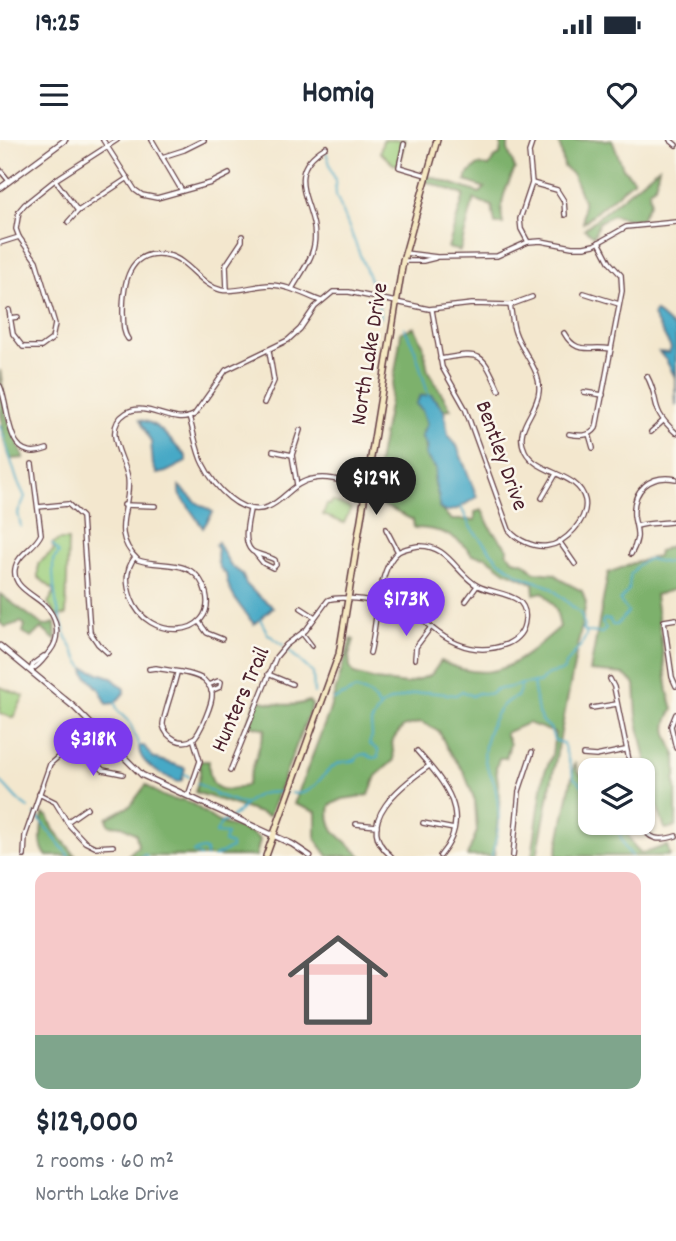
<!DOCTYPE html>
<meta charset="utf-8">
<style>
:root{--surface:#fff;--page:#f6f6f7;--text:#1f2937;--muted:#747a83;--accent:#7c3aed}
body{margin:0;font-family:Dekko,sans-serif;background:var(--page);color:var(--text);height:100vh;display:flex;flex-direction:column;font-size:26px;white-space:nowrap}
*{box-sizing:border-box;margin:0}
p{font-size:23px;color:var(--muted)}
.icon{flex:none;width:38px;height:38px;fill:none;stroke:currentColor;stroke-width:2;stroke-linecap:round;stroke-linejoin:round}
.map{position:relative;height:716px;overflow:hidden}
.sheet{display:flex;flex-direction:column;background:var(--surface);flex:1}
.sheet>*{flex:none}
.buttons{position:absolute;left:578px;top:618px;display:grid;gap:14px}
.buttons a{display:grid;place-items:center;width:77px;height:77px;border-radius:14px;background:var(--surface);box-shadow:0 2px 5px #0004;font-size:35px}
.price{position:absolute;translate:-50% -60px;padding:0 16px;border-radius:24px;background:var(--accent);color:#fff;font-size:23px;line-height:46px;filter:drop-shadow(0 2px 4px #0008)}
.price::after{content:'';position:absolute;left:50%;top:42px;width:21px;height:16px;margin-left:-10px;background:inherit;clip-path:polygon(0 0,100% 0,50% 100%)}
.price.current{background:#222;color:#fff}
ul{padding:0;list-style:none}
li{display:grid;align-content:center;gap:14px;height:371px;padding:0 35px}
li span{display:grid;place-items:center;height:217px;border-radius:14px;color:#555}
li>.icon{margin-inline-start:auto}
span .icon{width:126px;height:126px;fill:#fffc;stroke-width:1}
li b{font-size:30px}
.status{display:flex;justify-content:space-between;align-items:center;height:49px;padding:0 35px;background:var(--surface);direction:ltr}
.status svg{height:19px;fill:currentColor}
header{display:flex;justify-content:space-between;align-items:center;height:91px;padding:0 35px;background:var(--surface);font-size:32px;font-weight:800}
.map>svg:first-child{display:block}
.green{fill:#9cce7d;stroke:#737654;stroke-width:2}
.forest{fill:#7db16c;stroke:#64684c;stroke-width:2}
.water{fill:#47a9c6;stroke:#486478;stroke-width:2}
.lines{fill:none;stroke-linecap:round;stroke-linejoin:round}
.stream{stroke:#47a9c6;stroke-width:2}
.minor-casing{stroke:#633d43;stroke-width:6}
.tertiary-casing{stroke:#633d43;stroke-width:7}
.secondary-casing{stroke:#633d43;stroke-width:8}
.minor{stroke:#fff;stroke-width:3.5}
.tertiary{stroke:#fff;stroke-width:4.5}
.secondary{stroke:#f6e9c3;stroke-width:5}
.labels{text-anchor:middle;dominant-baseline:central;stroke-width:5;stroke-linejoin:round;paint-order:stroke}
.street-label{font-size:23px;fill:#4a1f2b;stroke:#fbf7ec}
</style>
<div class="status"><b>19:25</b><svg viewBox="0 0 49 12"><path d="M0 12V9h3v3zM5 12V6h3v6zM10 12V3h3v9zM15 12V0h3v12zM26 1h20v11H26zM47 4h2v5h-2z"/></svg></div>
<header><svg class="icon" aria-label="menu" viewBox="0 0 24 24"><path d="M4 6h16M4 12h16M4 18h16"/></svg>Homiq<svg class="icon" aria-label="heart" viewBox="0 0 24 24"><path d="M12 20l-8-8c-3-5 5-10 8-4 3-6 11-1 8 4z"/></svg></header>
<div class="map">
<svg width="676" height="716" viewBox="0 0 676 716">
<rect width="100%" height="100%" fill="#fbf7ec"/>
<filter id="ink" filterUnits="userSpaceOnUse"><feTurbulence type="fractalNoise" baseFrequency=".0143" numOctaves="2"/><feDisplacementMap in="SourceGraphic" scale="14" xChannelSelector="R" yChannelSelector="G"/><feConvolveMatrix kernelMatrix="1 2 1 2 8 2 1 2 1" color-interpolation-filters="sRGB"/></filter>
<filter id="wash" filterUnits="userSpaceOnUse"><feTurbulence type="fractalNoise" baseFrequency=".00686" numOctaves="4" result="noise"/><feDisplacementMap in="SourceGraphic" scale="28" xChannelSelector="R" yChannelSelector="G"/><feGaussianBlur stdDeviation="1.57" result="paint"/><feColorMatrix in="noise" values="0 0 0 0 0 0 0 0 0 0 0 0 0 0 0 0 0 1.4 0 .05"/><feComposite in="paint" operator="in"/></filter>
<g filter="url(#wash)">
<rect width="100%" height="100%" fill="#f3e7ce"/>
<!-- green -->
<g class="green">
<polygon points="383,0 405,0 398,25 393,24 380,12"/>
<polygon points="332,361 351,368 344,383 323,375 327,364 330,365"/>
<polygon points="59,400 68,400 66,475 56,476 48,463 55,451 38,437 38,424 54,410 52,404"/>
<polygon points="0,547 24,556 13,578 0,573"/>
</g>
<!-- forest -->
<g class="forest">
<path d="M502,0H508V10L515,29C506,48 498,63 503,84H495L492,66L474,59L460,111L448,108L464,55L425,41L426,35L480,53L485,48L465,41L468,34L478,25L489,26L494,18L500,15Z"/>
<polygon points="559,0 612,0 623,28 634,40 583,83 583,60 573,35 564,27"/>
<polygon points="659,27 655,46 649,50 650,62 641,79 628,79 612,75 599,82 594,96 584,89"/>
<path d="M414,187L423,204L428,231L451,269L444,270L437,261L422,270L427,284L425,315L436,329C431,347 441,352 439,368L452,380H475V372L482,370L491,389L508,409L506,412L514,420L525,423L534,432L555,434L561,440L582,451L586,463L537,716H532L544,634L552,615L555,593L528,583L505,593L510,604L506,618H499L496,628L500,658L494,716H467L477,691L475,661L464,632L447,608L439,591L421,582L403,587L392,601L394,620L376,636L369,655L343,659L330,665C325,694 344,697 361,716H328L316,700V672L294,664L329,572L351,499L354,500L349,516L350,527L354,534L376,540L406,544L431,535L441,521C495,548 520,521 560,487L556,469L543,452L534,454L533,443L505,431L486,417L472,415C458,395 438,388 414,388L413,380L372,360C380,304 394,249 401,192Z"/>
<path d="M0,230L7,277L24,318L11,319C0,304 0,253 0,230Z"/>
<path d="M676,404V449L655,455L668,552L673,569C658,594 672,597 676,620C676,625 676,632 676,638L674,639L676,648V687L665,689L653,653L637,577L635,544L623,534L590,531L608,433L634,423L658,416L659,411Z"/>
<polygon points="0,454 44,486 55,483 56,501 41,488 31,498 23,492 25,485 21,482 6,487 0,483"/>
<path d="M257,560C274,564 293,568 309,561L312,565L269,676L195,652L200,634V621H209C208,650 222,655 247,645L265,589L247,584Z"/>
<polygon points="575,622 578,633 590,641 590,682 622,683 634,706 641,713 651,711 667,705 670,716 556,716"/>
<path d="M146,645C154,651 165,659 176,660C185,661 177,657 186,661C199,666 211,679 219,682C233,688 249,688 260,700L256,716H127L138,706L136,694L122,686L109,685L107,678L130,666Z"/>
<path d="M43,674L48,676L54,690L76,716H47C37,706 42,688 43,674Z"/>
</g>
<!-- water -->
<g class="water">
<polygon points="655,171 676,190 676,266 675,237 666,220 659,212 669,213 671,208 653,176"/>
<path d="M431,255L444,270L448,294L457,306L477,357L457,369L445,372L439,368C441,351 431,348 436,329L425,315L427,307L421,296L427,284L422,270L416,264L420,256Z"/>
<path d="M140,280C161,283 171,303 186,316V322L166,332L157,334L153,325L151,302Z"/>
<polygon points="179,346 196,362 213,372 203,388 179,353"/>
<path d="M218,402L230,425L242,434L246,444L254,452L273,467L254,484C243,470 228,454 226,434C217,428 216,419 218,409L215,405Z"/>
<polygon points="84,528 111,537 124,549 124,553 115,563 107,564 100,550 85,534"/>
<path d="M139,606H144L153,618L185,628L182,640L178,642C163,635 138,625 139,606Z"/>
</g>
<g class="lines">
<!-- stream -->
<g class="stream">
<polyline points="326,12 335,40 336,55 376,155"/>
<polyline points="378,161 380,178"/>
<polyline points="404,187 415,210 429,257"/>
<polyline points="0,285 17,340 25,357 18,373 21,387"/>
<polyline points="460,365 471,388 498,420 519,435 550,447 581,474 585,487 583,489 586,492"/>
<path d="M52,404L59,413L53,420C52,460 61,495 84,528"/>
<polyline points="260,479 268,494 283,505"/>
<polyline points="588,492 602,493 606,488 602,483 604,479 610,480 612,485 617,485 628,472 620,461 629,449 630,435 638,425 648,419 667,423 676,417"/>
<polyline points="288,510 313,533 314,553"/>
<polyline points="533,542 538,573 542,581 550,588 554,600 563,603 574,638 590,652"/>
<polyline points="333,560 356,549 370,555 379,566"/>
<polyline points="115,563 118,571 130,583 139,606"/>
<polyline points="185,634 189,637"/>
<path d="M0,641C10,649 16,661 28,668"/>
<polyline points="197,643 217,655 243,664"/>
<path d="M291,653C316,658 319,632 339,623C343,621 351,622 356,620L358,616L364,614L373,618L378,617V610L369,604L372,596L371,583L380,567L387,562L413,554L427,552L456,555L462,551L472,556L478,553L491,554L496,549C510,550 522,541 539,543L548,534L563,531C569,515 583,509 587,492"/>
<polyline points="35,674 69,716"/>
<polyline points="615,682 625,708 632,716"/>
<polyline points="141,716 144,714 147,716"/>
<polyline points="200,716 193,712 203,709 206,710 206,716"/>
<path d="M215,716L231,708V705L224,702L227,694L216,693L221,683C250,673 240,648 286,653"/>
<path d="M492,716C493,707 497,699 498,689C500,680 498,661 496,651C495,639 488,632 485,621C481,602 496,561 517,557L521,546"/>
</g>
</g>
</g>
<g filter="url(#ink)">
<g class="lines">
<defs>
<g id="minor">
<polyline points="103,0 135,50 142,55 157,58 211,43 229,34"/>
<polyline points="152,0 182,51"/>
<polyline points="670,0 676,5"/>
<polyline points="404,4 399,27 426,35"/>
<polyline points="162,17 184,10 204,0"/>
<polyline points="0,30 9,41"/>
<polyline points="55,40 78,71"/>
<polyline points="532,43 557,50 564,61 565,75"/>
<polyline points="68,82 78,71 128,38"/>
<polyline points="528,102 521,89 520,79 532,43 529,12 533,0"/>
<polyline points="0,103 19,97"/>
<polyline points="405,113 437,117 497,116 528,102 541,101 572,107 584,107 594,105 626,87 676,82"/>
<polyline points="403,121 423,121 435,118"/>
<path d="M292,149C299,136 312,120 314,105C321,67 277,36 326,7"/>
<polyline points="227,150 226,125 242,101 242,96"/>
<polyline points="584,153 619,164"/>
<polyline points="9,170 13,194 23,207 41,207 52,199 55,184 36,121 19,97 16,89 19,71 25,64 55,40 117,0"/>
<path d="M432,170L442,227L465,268L509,390C517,400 534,408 547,406C565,404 589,379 585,360C579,332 537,335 525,311C513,288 538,272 539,251C541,230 521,211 515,192C512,184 512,174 510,165"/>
<polyline points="10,178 18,177"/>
<path d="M564,193C577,216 589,205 611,209"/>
<path d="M128,199C122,191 124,182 123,173C123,145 128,107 167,115C188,119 200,145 221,150C237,153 254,145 270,145C287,145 305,155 321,161"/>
<path d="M440,219C482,212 481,211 499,250"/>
<path d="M647,236C661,262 648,268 676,293"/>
<path d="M0,246C11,271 5,325 47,309"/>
<polyline points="584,252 603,255"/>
<polyline points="264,263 274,241 269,211"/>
<path d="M189,277C194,292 196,310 203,324C214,346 241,378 268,367C285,360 293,342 313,339C332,335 347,344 365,349"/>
<polyline points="651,292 663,281"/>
<path d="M569,294C579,296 590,297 596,288L622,151L621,135L610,123L599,102"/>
<polyline points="589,294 593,308"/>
<polyline points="273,311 292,315"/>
<polyline points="297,345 292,315 300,290"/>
<polyline points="542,358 556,334"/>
<polyline points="124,365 155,366"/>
<polyline points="38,367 68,364 82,377 90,492 98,504 108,513"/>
<path d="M250,370C248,381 242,402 252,411C258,415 268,416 275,420L276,425L273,428L263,423L255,413"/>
<path d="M637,386C651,382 663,384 676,381"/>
<polyline points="386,389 398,412"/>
<polyline points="559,401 575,424"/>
<path d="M631,414C634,409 636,404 637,398C638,390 635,384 634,376C632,349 651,334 676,339"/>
<path d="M135,417C125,430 126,443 131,458C147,503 217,498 206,453C204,445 199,436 191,431C177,422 154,426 138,420C108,391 132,369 128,338C125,318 101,289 126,273C147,260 172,287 194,275L226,230L288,200L300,189L315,167L333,152H349L429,169L472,164L510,165L532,157"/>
<polyline points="466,461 477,446"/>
<polyline points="301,468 315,477"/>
<polyline points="412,472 421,456 421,450"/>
<polyline points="676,479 664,481 672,537 676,546"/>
<polyline points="199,482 207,493 222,499"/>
<polyline points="302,493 312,506"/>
<polyline points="415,519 416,507 431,487"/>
<path d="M149,529L156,528C170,531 193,532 204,540C208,544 212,549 212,554C213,562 200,594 193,599C182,606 166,598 163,585C162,579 175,544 177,533"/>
<path d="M31,530C40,526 44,518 50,511C60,499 58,482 49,470C40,456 12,450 15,429C17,414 36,407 41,394L32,324"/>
<polyline points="31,530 33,524 44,516"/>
<polyline points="268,534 292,544"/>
<polyline points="610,539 614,547 631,630"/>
<polyline points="208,545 218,541 221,542 220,547 211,551"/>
<polyline points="592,568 617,564"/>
<polyline points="676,574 671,586 676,608"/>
<polyline points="60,594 62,615"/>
<polyline points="80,607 103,630 123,634"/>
<path d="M417,611C445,643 474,676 440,716"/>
<polyline points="583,615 596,616 625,610"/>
<path d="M230,631L276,517L286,505L306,490L328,460C343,454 397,464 412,472C420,476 425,483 432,488C454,506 480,515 507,504C518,499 524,492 525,480C529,452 495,455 478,446C456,434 448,404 418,406C412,407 403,409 398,412C377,428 377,487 370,513"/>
<polyline points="39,654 55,662 69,685 85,702 95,707 113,706"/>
<polyline points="188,656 200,621 193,598"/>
<polyline points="67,682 87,668"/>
<path d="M641,682C647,701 660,701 676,696"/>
<polyline points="423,683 454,689"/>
<polyline points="356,684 377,686"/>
<polyline points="632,689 642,687"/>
<polyline points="24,716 25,696 50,624 58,617 80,607 98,591"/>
<path d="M391,716C351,683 403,644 429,626"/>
<polyline points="513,716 519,651 532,612"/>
</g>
<g id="tertiary">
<polyline points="0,48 65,0"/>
<polyline points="0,506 74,567 142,635 292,704 310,716"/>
</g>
<polyline id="secondary" points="266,716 339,514 403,121 437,0"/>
</defs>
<!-- minor casing -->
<use href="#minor" class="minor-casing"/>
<!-- tertiary casing -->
<use href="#tertiary" class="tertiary-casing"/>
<!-- secondary casing -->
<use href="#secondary" class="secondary-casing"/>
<!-- minor -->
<use href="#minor" class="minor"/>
<!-- tertiary -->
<use href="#tertiary" class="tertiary"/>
<!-- secondary -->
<use href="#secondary" class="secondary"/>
</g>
</g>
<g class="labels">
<!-- street labels -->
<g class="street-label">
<text transform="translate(371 214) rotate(-81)">North Lake Drive</text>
<text transform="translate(500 316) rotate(70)">Bentley Drive</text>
<text transform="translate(242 560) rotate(-66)">Hunters Trail</text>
</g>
</g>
</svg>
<div class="buttons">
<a><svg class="icon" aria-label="layers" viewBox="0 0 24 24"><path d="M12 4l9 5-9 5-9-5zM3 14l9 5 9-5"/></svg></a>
</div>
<b class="price current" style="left:376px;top:377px">$129K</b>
<b class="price" style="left:406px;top:498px">$173K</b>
<b class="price" style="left:93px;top:638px">$318K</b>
</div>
<section class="sheet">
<ul>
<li><span style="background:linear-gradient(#f6c9c9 75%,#7fa58c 0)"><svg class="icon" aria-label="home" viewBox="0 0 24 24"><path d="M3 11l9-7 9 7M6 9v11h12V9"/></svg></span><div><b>$129,000</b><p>2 rooms · 60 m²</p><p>North Lake Drive</p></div></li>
</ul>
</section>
